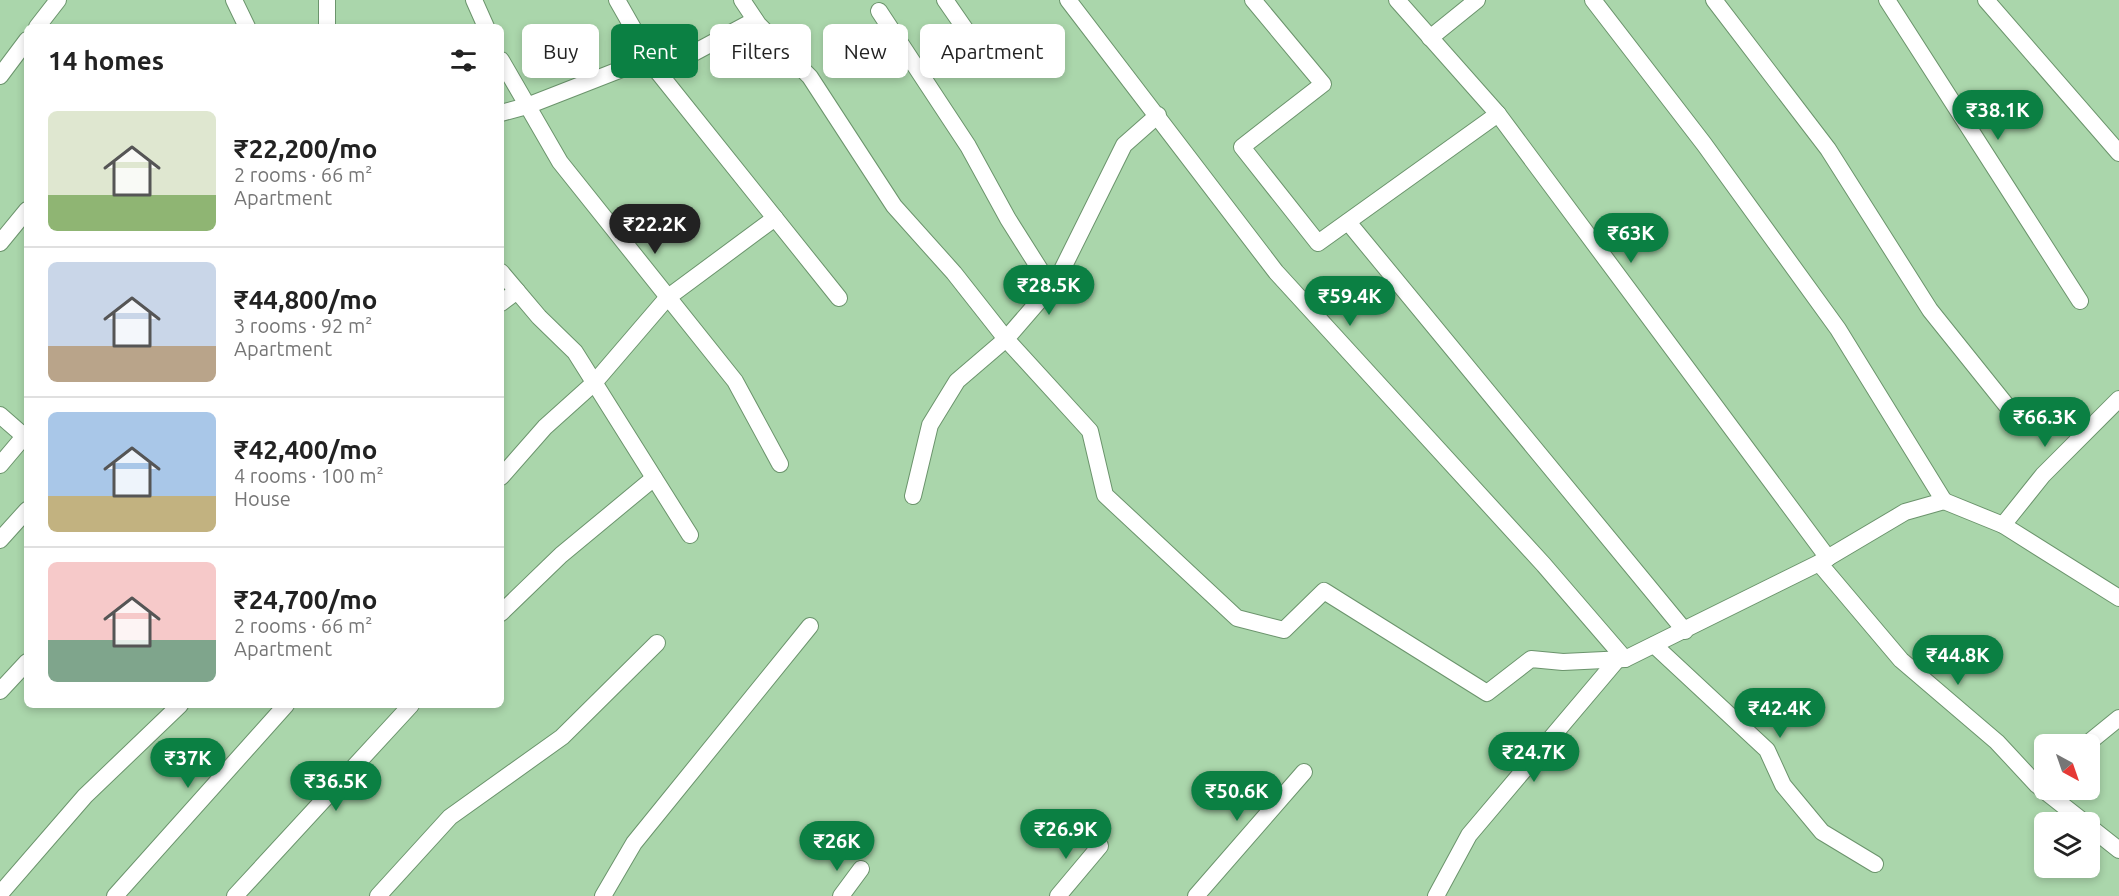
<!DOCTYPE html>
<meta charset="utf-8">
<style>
:root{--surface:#fff;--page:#f2f2f2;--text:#222;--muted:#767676;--line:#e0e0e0;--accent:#0b8043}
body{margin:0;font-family:Ubuntu,sans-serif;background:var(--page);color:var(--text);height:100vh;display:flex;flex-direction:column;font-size:22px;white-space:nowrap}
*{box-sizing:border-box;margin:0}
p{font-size:20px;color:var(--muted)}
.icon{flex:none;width:33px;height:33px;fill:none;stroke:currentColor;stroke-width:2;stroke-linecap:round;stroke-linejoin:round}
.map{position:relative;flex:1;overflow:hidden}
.sheet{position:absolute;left:24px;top:24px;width:480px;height:684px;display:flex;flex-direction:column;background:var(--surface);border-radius:9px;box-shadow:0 3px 9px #0003}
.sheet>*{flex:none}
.banner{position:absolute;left:522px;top:24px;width:570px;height:54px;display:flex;gap:12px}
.needle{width:39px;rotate:140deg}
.fabs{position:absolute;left:2034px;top:734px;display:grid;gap:12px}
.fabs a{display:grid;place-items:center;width:66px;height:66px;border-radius:9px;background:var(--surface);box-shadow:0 3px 9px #0003;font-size:30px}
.price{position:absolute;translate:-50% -51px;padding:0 14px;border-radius:21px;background:var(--accent);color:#fff;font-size:20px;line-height:39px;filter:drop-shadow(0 2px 3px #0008)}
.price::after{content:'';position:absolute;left:50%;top:36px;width:18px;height:14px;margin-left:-9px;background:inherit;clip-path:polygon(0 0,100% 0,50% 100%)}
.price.on{background:#222;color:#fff}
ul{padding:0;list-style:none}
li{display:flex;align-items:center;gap:18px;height:150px;padding:0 24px}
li+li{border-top:2px solid var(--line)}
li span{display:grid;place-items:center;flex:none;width:168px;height:120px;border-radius:9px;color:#555}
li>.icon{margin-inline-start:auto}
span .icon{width:72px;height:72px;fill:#fffc;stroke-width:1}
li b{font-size:26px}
h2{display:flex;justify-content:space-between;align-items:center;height:72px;padding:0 24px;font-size:26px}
.chip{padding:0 21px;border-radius:9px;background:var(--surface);box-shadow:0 3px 9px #0003;font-size:21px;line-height:54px}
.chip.on{background:var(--accent);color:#fff}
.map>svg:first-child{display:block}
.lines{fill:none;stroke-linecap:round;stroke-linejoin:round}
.street-casing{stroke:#6b946c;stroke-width:18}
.street{stroke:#fff;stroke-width:16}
</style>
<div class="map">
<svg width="2119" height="896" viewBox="0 0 2119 896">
<rect width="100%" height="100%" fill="#aad6ab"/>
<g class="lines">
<defs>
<g id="street">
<polyline points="234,0 247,27"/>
<polyline points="327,0 327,27"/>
<polyline points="474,0 486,27"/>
<polyline points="617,0 658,72 839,298"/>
<polyline points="742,0 758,24 810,77 894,206 954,273 1006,339 1090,431 1105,495 1237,618 1284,630 1324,591 1487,693 1531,659 1563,662 1625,659 1819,563 1905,512 1944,501 2003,525 2119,598"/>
<polyline points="945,0 981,52"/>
<polyline points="1068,0 1276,272 1544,565 1625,659"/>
<polyline points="1253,0 1323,84 1242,147 1318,243 1498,114"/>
<polyline points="1397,0 1498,114 1828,558"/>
<polyline points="1593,0 1704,144 1838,329 1944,501"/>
<polyline points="1714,0 1828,149 1930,310 2007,406"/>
<polyline points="1887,0 2080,301"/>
<polyline points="1986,0 2119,153"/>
<polyline points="879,11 968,146 1008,219 1051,287"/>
<polyline points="37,27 58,0"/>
<polyline points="1430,38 1477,0"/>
<polyline points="501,60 560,162 735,381 780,464"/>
<polyline points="658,72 755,20"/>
<polyline points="0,76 27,40"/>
<polyline points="501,113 527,106 650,58"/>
<polyline points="1348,222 1685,631"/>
<polyline points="0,243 27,210"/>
<polyline points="501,272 539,317 575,352 690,535"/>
<polyline points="501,303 517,291"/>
<polyline points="0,415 24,436"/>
<polyline points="0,465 27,433"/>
<polyline points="501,477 545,427 594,383 667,298 775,218"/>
<polyline points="913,496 930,425 957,381 1006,339 1057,280 1124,145 1158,115"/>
<polyline points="2003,525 2043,475 2119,399"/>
<polyline points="0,540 27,510"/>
<polyline points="1819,563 1901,660 1997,742 2037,785 2084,822"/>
<polyline points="501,613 561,555 654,478"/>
<polyline points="1654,645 1767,750 1783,785 1822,832 1875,864"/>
<polyline points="0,691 27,662"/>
<polyline points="2087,744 2119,718"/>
<polyline points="2090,827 2119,850"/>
<polyline points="0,894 85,796 180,705"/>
<polyline points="115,896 286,705"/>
<polyline points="235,896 411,705"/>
<polyline points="378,896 450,817 562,737 657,643"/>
<polyline points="603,896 634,843 810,626"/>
<polyline points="841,896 861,869"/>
<polyline points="1058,896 1100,846"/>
<polyline points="1196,896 1304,772"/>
<polyline points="1436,896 1469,835 1617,660"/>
</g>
</defs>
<!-- street casing -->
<use href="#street" class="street-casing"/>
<!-- street -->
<use href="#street" class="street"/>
</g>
</svg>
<div class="fabs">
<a><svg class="needle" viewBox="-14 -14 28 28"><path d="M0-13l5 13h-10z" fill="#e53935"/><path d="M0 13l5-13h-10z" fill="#767676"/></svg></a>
<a><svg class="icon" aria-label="layers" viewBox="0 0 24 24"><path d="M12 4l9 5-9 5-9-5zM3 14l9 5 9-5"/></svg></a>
</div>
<b class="price" style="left:1998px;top:141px">₹38.1K</b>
<b class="price on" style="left:655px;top:255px">₹22.2K</b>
<b class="price" style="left:1631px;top:264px">₹63K</b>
<b class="price" style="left:1049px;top:316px">₹28.5K</b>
<b class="price" style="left:1350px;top:327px">₹59.4K</b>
<b class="price" style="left:2045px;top:448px">₹66.3K</b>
<b class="price" style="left:1958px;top:686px">₹44.8K</b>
<b class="price" style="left:1780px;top:739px">₹42.4K</b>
<b class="price" style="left:1534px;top:783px">₹24.7K</b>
<b class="price" style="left:188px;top:789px">₹37K</b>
<b class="price" style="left:336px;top:812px">₹36.5K</b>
<b class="price" style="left:1237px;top:822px">₹50.6K</b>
<b class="price" style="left:1066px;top:860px">₹26.9K</b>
<b class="price" style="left:837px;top:872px">₹26K</b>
<div class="banner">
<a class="chip">Buy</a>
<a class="chip on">Rent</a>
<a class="chip">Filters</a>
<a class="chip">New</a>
<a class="chip">Apartment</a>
</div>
<section class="sheet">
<h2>14 homes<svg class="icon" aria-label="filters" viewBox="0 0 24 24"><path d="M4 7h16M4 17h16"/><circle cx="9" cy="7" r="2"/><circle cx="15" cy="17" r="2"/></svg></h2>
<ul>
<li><span style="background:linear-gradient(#dfe7d0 70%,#8fb573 0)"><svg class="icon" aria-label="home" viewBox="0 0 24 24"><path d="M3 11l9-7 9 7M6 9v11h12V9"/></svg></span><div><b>₹22,200/mo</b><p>2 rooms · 66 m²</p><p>Apartment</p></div></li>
<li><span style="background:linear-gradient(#c9d6e8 70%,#b9a48a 0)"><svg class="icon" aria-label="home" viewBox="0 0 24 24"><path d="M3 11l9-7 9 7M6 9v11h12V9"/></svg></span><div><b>₹44,800/mo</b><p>3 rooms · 92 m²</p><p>Apartment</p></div></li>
<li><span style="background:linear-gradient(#a9c7e8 70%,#c2b280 0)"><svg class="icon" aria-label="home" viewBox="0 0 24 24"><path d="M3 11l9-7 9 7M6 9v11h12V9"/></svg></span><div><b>₹42,400/mo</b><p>4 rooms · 100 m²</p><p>House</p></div></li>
<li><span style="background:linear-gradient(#f6c9c9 65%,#7fa58c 0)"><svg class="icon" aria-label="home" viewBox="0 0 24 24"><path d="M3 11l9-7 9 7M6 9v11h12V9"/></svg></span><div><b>₹24,700/mo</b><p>2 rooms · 66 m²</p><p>Apartment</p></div></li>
</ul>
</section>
</div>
